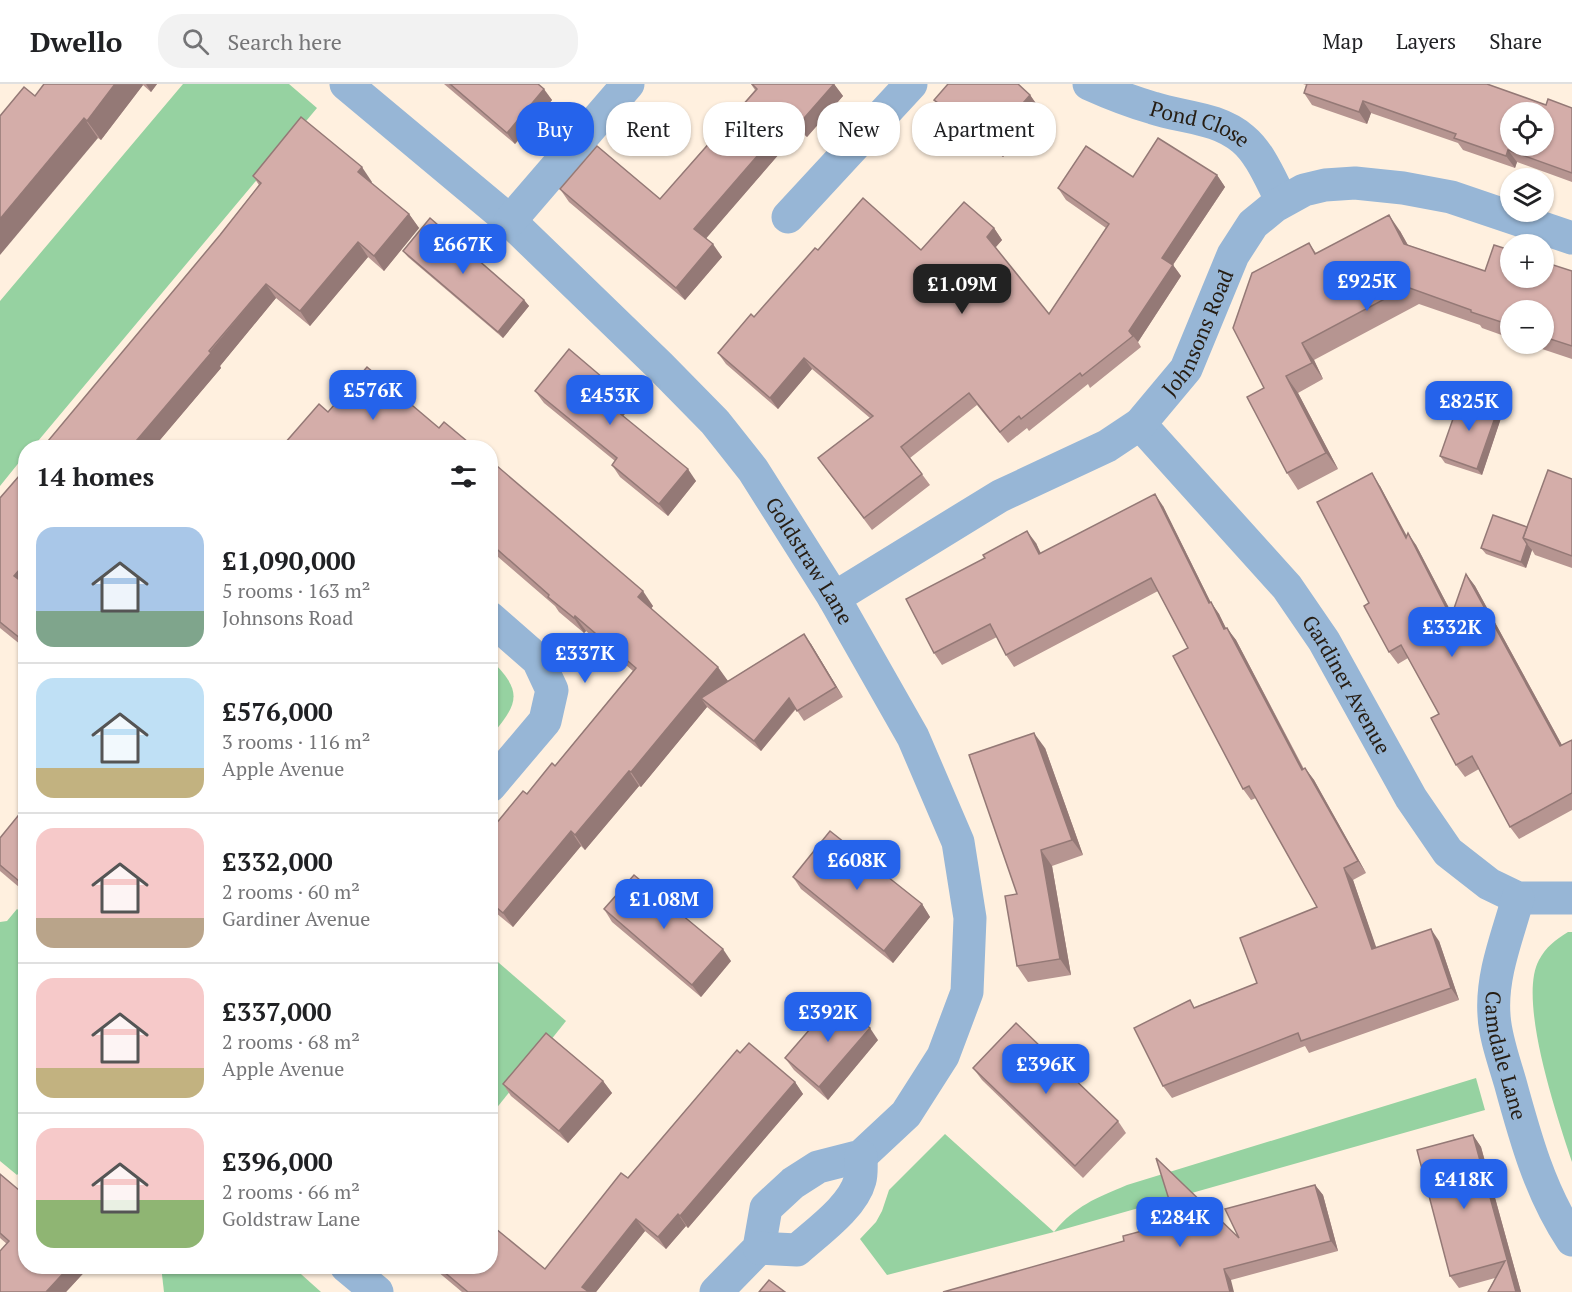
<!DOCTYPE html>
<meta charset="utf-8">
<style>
:root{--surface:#fff;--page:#f2f2f2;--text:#202124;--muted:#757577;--line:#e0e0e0;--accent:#2563eb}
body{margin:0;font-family:"PT Serif",serif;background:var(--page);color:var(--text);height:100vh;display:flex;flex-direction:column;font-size:22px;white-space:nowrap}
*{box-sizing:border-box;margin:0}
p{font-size:20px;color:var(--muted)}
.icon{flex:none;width:33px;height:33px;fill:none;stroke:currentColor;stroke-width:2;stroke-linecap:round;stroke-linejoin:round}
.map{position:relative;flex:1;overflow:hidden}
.details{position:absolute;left:18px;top:356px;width:480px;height:834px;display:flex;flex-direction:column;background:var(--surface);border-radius:24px;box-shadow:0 2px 4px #0004}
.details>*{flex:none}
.hud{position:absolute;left:516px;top:18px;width:570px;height:54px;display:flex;gap:12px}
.controls{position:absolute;left:1500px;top:18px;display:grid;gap:12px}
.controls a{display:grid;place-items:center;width:54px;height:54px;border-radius:50%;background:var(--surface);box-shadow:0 2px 4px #0004;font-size:30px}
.price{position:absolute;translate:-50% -51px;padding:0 14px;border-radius:12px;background:var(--accent);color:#fff;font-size:20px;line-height:39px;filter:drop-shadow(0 2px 3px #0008)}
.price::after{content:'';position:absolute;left:50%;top:36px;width:18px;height:14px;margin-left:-9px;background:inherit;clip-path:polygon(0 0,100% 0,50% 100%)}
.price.active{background:#222;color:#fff}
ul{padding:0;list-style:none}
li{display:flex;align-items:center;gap:18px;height:150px;padding:0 18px}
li+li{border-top:2px solid var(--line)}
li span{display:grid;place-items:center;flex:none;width:168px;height:120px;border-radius:18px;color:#555}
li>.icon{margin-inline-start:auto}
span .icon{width:72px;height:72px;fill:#fffc;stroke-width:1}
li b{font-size:26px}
h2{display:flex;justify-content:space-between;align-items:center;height:72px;padding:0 18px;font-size:26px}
.chip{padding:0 21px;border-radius:24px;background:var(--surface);box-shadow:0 2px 4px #0004;font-size:21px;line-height:54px}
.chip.active{background:var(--accent);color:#fff}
header{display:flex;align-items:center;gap:36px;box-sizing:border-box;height:84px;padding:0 30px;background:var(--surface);border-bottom:2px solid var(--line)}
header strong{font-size:28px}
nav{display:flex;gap:33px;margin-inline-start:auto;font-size:21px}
.search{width:420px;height:54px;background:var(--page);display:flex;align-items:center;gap:15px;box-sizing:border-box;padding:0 21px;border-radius:24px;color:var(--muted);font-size:22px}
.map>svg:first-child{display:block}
.green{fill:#96d2a1}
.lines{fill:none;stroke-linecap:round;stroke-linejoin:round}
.minor{stroke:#97b6d6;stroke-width:33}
.wall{fill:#b69591}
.shaded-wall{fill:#947976}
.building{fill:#d4ada9;stroke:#947976;stroke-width:1.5;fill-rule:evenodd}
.labels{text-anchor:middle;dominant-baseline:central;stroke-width:4.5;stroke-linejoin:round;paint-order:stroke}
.street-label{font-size:21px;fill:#261d13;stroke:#fff}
</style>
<header>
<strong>Dwello</strong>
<div class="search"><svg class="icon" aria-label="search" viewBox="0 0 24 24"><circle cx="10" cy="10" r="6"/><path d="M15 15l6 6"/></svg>Search here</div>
<nav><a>Map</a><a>Layers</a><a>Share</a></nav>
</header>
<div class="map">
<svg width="1572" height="1208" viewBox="0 0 1572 1208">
<rect width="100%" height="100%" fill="#fff0df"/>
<!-- green -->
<g class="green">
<polygon points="183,0 289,0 317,24 33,363 26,363 25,371 0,402 0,217"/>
<path d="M491,576C524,608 518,620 491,652Z"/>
<polygon points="17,825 26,832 26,1081 17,1091 0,1077 0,838 7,837"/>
<path d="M1568,848H1572V1078C1558,1035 1517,916 1539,876C1546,863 1555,856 1568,848Z"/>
<polygon points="491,872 566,937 491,1031"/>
<path d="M1476,994L1485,1026L1054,1148L887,1191L860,1155L876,1138L882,1127L889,1106L945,1050L1054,1148C1075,1122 1096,1114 1127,1101Z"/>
<polygon points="161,1182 292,1182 321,1208 164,1208"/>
</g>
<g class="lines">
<!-- minor -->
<g class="minor">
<path id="s1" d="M346,0L510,137L659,281L715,338L753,386L834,514L913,653L958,758L970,834L967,908L943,972L906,1030L861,1072L818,1083L793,1099L766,1124L759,1164L716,1208"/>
<path id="s2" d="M1089,0C1109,9 1132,18 1153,24C1184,34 1217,33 1243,55C1261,70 1271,97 1282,117"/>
<polyline points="788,133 911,0"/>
<polyline points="510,137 628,0"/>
<path id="s3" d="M1140,340L1287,503L1324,557L1411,714L1448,768L1489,800L1518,814H1572"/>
<path id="s4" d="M834,514L1000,412L1107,362L1140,340L1186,285L1233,171L1253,140L1275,122L1304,106L1325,101L1355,99L1403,104L1451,113L1572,154"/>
<polyline points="490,534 538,576 552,606 545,637 490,702"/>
<path id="s5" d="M1518,814C1508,851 1491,891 1494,931C1495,953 1504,977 1510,998C1525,1053 1540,1108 1572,1156"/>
<path d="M759,1164L797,1166C817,1148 853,1123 860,1096C862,1089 861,1079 861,1072"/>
<polyline points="346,1182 377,1208"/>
</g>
</g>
<!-- wall -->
<g class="wall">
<polygon points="44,0 157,0 151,8 143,1 101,56 35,12"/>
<polygon points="444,0 538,0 552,16 515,60"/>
<polygon points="751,0 834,0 843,12 807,53 799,47 706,154 722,173 685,216 569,118 560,105 660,115 755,6"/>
<polygon points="1303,0 1487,0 1546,21 1572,24 1572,98 1517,78 1515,84 1463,66 1458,59 1371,29 1367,40 1312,21 1304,9 1306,1"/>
<polygon points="1030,11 1042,28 1003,73 946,34 934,16"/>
<polygon points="1217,91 1225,103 1173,181 1181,192 1138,258 1141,263 1090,304 1088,300 1029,347 1027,344 1008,359 977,321 910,374 930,401 872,446 818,374 870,334 812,285 778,325 726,280 718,269 754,233 818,166 921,166 994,144 1002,156 995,164 1049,230 1106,144 1066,116 1058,104 1133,93"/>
<polygon points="253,92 372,98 371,99 409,130 419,144 384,187 368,173 310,242 276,214 220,282 221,284 154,363 220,151 259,101"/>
<polygon points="1400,147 1408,161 1485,187 1572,187 1572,275 1527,260 1544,260 1544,226 1510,226 1510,254 1482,244 1480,241 1419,220 1314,276 1323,295 1298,309 1338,385 1298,406 1287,389 1264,304 1309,159 1316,169"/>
<polygon points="403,167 524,216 529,222 503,254 408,173"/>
<polygon points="535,307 631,322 623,332 696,397 668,432 620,393 612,381 615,377 544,319"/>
<polygon points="1498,325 1502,331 1482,391 1445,379 1440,372"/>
<polygon points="490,376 653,522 651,525 728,597 811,560 843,613 804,637 796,625 761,667 707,623 641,703 639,702 585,766 581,762 513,843 490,824 490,747 555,682 633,587 586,547 584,549 559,528 555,522 490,466"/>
<polygon points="26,384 26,565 0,544 0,414"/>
<polygon points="1572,395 1572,484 1535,471 1532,466 1526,484 1486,470 1481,464 1527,443"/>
<polygon points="1380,402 1407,452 1416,461 1452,530 1466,490 1475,502 1562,661 1572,656 1572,726 1519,755 1510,743 1479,685 1465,693 1456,681 1439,630 1408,574 1398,580 1389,568 1369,519"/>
<polygon points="1163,422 1211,519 1219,530 1226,544 1236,556 1304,685 1305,684 1314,696 1366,789 1353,796 1376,864 1439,857 1459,916 1309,969 1305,962 1172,1014 1163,1002 1195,923 1257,899 1317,823 1256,714 1251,716 1243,705 1188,564 1158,507 1014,583 1006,571 997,553 942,581 934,569 985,474 1036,459 1040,469"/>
<polygon points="1045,664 1083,771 1052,782 1071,891 1028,898 1017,882 1017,810"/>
<polygon points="26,722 26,809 0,787 0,754"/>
<polygon points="793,793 922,820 930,833 893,879 801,805"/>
<polygon points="604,825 731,877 701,913 612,838"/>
<polygon points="878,956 828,1016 794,986 785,974"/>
<polygon points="740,969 795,998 803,1010 688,1144 686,1142 666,1165 645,1147 596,1208 462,1208 431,1182 490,1182 545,1185"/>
<polygon points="973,984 1118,1037 1126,1049 1083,1094 982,996"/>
<polygon points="603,997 612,1009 568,1059 511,1012 503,1000"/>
<polygon points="1473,1051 1481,1063 1521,1208 1488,1208 1495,1194 1459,1204 1450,1192"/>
<polygon points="0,1090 26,1112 26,1182 90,1182 66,1208 0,1208 0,1167 7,1160 0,1154"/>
<polygon points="1315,1101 1323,1111 1338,1167 1231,1196 943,1208 1239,1154"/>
</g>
<!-- shaded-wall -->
<g class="shaded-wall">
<polygon points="115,0 142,0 143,1 101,56 87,37"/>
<polygon points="146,0 157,0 151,8"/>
<polygon points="834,0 843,12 807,53 798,41"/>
<polygon points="544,5 552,16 515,60 507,49"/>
<polygon points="1030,11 1042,28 1003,73 991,56"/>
<polygon points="1363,17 1371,29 1367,40 1359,28"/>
<polygon points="84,34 98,54 0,171 0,135"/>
<polygon points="790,34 799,47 703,158 694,145"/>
<polygon points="1508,66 1517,78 1515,84 1506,72"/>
<polygon points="362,83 372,98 368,102 358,88"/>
<polygon points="1217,91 1225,103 1170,185 1162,174"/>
<polygon points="409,130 419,144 384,187 374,172"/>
<polygon points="1389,131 1400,147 1416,176 1404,160"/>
<polygon points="994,144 1002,156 994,165 987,153"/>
<polygon points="358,158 368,173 310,242 300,227"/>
<polygon points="713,160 722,173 685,216 676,204"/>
<polygon points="1173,181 1181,192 1138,258 1129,247"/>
<polygon points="266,200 276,214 220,282 221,284 154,363 131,363"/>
<polygon points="524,216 529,222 503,254 498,248"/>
<polygon points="1302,259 1314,276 1323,295 1312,279"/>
<polygon points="804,274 812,285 778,325 770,314"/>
<polygon points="1286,292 1298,309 1338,385 1326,369"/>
<polygon points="622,310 631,322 621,335 612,323"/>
<polygon points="1498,325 1502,331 1482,391 1477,385"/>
<polygon points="688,385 696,397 668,432 659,420"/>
<polygon points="1372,389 1380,402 1414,466 1406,454"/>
<polygon points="1155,410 1163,422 1217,531 1209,519"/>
<polygon points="1027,447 1036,459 1047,482 1039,470"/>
<polygon points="1408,449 1416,461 1460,545 1451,533"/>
<polygon points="1527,460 1532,466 1526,484 1521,478"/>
<polygon points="26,478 26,505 14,492"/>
<polygon points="1466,490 1475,502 1569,674 1560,662"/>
<polygon points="643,507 653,522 648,528 638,513"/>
<polygon points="1211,518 1219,530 1232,557 1224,545"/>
<polygon points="575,532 586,547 584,549 574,534"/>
<polygon points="1227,544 1236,556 1310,698 1302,686"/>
<polygon points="804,550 811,560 843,613 836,603"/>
<polygon points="718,583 728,597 701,614 707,623 641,703 631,688"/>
<polygon points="789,614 796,624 761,667 754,657"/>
<polygon points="1034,649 1045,664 1083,771 1072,756"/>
<polygon points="1305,684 1314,696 1366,789 1358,777"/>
<polygon points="629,687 639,702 585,766 575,751"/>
<polygon points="571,747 581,762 513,843 503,829"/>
<polygon points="1041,766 1052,782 1071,891 1060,875"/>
<polygon points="1344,784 1353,796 1381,877 1372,865"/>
<polygon points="922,820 930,833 893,879 884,867"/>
<polygon points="1431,845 1439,857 1459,916 1451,904"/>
<polygon points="723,865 731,877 701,913 692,901"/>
<polygon points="870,944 878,956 828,1016 819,1003"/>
<polygon points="603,997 612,1009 568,1059 559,1047"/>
<polygon points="795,998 803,1010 688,1144 680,1132"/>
<polygon points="1473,1051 1481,1063 1521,1208 1516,1208"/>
<polygon points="1315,1101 1323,1111 1338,1167 1331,1157"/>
<polygon points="678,1130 686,1142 666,1165 658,1153"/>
<polygon points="636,1135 645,1147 596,1208 586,1208 582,1203"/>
<polygon points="70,1182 90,1182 66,1208 46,1208"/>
<polygon points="1224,1185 1231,1196 1234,1208 1230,1208"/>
</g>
<!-- building -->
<g class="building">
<polygon points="44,0 115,0 87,37 84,34 0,135 0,32 24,3 35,12"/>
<polygon points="450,0 538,0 544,5 507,49"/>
<polygon points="752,0 834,0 798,41 790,34 694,145 713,160 676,204 560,105 597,62 660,115 757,5"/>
<polygon points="948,0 1018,0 1030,11 991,56 934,16"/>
<path d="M1307,0H1487L1546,21L1548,15L1572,24V89L1508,66L1506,72L1454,54L1456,50L1363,17L1359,28L1304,9ZM1510,28H1544V62H1510Z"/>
<polygon points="301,33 362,83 358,88 409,130 374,172 358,158 300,227 266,200 209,267 211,269 131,363 43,363 220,151 261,99 253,92"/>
<polygon points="1158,54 1217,91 1162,174 1173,181 1129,247 1133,252 1082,292 1080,289 1021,335 1019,332 1000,348 969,309 901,363 922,390 864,434 818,374 873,332 804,274 770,314 718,269 751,230 754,233 815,164 818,166 863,114 921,166 964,118 994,144 987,153 1049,230 1109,140 1058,104 1086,62 1133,93"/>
<polygon points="1389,131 1404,160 1485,187 1494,161 1510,166 1510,194 1544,194 1544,178 1572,187 1572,262 1544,253 1544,226 1510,226 1510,241 1471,228 1471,226 1407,203 1302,259 1312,279 1286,292 1326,369 1287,389 1247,313 1264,304 1233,244 1252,189 1309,159 1315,170"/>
<polygon points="430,134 524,216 498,248 403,167"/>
<polygon points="569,265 622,310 612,323 688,385 659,420 612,381 617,374 535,307"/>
<polygon points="367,283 439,344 444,338 474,363 290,363 285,359 319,320 328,328"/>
<polygon points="1461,312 1498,325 1477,385 1440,372"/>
<polygon points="490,376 643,507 638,513 718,583 631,688 629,687 575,751 571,747 503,829 490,818 490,747 523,707 527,710 552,679 555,682 636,584 575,532 574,534 548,513 549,511 490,459"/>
<polygon points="26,384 26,478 14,492 26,501 26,559 0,538 0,414"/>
<polygon points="1548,386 1572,395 1572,472 1523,454"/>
<polygon points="1372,389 1406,454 1408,449 1451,533 1466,490 1560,662 1572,656 1572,709 1510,743 1472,672 1456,681 1431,634 1439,630 1401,561 1389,568 1364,522 1369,519 1317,418"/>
<polygon points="1155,410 1209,519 1211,518 1224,545 1227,544 1302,686 1305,684 1358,777 1344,784 1372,865 1431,845 1451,904 1301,957 1298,949 1163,1002 1134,944 1190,916 1194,924 1257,899 1240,854 1317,823 1249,702 1243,705 1173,572 1188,564 1151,494 1006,571 990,540 934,569 906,515 985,474 983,471 1027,447 1039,470"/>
<polygon points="1493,431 1527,443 1523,454 1527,460 1521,478 1481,464"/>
<polygon points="804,550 836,603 797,627 789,614 754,657 701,614"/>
<polygon points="1034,649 1072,756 1041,766 1060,875 1017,882 1005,812 1017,810 969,671"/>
<polygon points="26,722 26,803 0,781 0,754"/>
<polygon points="830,747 922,820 884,867 793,793"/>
<polygon points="634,791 723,865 692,901 604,825"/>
<polygon points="836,915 870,944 819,1003 785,974"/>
<polygon points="1016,939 1118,1037 1075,1082 973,984"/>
<polygon points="546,949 603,997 559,1047 503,1000"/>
<polygon points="749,959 795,998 680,1132 678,1130 658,1153 636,1135 582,1203 589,1208 468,1208 437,1182 490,1182 490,1140 545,1185 621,1089 628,1094 737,966 740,969"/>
<polygon points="1473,1051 1516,1208 1488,1208 1505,1177 1450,1192 1417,1066"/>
<polygon points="1156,1074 1239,1154 1225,1125 1315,1101 1331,1157 1224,1185 1230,1208 943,1208 1124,1157 1123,1152 1176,1138"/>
<polygon points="0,1090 26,1112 26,1182 70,1182 46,1208 0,1208 0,1167 9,1157 0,1149"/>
<polygon points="769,1196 785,1208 759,1208"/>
</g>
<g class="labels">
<!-- street labels -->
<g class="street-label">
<text stroke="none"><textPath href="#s2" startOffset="118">Pond Close</textPath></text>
<text stroke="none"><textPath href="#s4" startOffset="462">Johnsons Road</textPath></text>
<text stroke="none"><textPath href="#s1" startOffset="669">Goldstraw Lane</textPath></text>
<text stroke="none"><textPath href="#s3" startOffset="334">Gardiner Avenue</textPath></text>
<text stroke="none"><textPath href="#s5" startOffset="162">Camdale Lane</textPath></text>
</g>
</g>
</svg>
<div class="controls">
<a><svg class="icon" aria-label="locate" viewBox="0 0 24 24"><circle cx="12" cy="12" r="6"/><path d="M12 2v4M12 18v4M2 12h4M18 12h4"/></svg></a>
<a><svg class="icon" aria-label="layers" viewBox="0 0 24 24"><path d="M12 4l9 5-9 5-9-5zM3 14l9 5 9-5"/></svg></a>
<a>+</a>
<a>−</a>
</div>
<b class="price" style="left:463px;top:191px">£667K</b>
<b class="price" style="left:1367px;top:228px">£925K</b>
<b class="price active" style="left:962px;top:231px">£1.09M</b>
<b class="price" style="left:373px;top:337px">£576K</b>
<b class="price" style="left:610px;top:342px">£453K</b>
<b class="price" style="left:1469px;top:348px">£825K</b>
<b class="price" style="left:1452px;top:574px">£332K</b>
<b class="price" style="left:585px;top:600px">£337K</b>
<b class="price" style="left:857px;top:807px">£608K</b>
<b class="price" style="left:664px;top:846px">£1.08M</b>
<b class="price" style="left:828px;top:959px">£392K</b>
<b class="price" style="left:1046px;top:1011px">£396K</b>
<b class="price" style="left:1464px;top:1126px">£418K</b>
<b class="price" style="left:1180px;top:1164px">£284K</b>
<div class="hud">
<a class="chip active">Buy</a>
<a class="chip">Rent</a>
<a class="chip">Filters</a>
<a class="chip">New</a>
<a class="chip">Apartment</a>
</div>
<section class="details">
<h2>14 homes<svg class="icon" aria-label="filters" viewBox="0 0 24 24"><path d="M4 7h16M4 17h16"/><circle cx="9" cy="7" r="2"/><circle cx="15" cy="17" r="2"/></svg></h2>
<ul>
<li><span style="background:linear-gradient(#a9c7e8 70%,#7fa58c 0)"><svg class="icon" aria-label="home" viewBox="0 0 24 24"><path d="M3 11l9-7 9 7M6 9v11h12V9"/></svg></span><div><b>£1,090,000</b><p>5 rooms · 163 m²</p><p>Johnsons Road</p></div></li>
<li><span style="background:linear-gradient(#bfe0f5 75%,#c2b280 0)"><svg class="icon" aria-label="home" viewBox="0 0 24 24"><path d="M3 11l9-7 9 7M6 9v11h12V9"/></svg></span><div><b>£576,000</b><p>3 rooms · 116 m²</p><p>Apple Avenue</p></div></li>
<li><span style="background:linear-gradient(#f6c9c9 75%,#b9a48a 0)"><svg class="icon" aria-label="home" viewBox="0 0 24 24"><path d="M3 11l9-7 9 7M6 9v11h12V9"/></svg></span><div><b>£332,000</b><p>2 rooms · 60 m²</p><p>Gardiner Avenue</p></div></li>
<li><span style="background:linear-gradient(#f6c9c9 75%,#c2b280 0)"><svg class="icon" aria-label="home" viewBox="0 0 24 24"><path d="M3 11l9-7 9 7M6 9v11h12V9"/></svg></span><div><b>£337,000</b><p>2 rooms · 68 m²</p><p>Apple Avenue</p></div></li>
<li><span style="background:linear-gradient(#f6c9c9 60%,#8fb573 0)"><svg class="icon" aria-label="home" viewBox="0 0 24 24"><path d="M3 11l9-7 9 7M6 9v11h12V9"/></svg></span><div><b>£396,000</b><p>2 rooms · 66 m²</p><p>Goldstraw Lane</p></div></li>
</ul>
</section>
</div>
